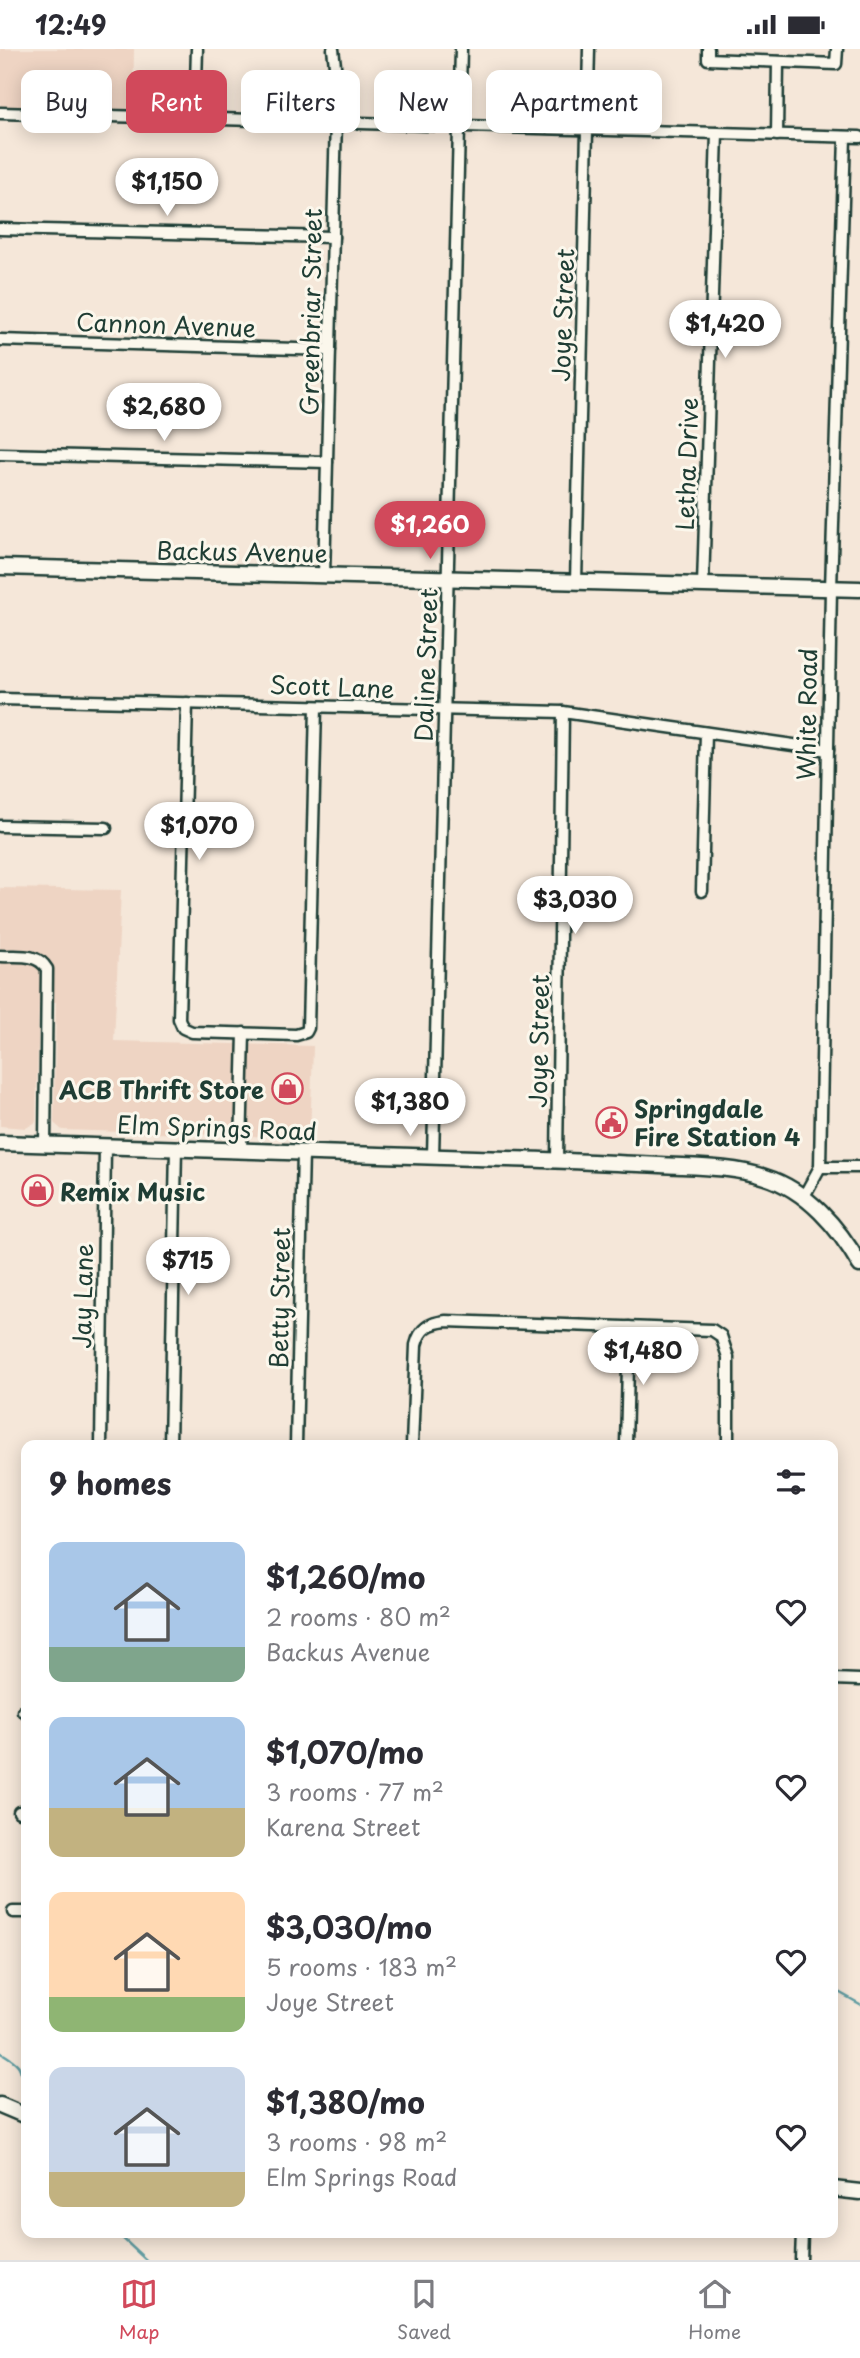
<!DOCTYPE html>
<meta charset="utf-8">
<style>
:root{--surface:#fff;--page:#f2f2f3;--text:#2b2b33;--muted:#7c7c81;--line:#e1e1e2;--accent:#d1495b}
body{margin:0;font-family:"Playpen Sans",sans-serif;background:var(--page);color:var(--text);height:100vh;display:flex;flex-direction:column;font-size:26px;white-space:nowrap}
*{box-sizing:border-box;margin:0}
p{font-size:23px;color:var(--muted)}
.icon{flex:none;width:38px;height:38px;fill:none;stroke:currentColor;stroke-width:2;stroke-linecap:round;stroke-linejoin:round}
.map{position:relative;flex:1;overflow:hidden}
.drawer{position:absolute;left:21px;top:1391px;width:817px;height:798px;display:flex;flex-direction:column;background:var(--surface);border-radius:14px;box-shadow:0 4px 18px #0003}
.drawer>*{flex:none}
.top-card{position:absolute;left:21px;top:21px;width:819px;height:63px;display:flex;gap:14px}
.price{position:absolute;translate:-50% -60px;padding:0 16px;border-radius:24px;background:#fff;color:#222;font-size:23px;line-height:46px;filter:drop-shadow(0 2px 4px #0008)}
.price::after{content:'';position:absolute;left:50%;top:42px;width:21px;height:16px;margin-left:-10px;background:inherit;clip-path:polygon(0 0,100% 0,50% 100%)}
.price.on{background:var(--accent);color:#fff}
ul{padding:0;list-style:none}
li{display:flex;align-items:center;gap:21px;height:175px;padding:0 28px}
li span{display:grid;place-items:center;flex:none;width:196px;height:140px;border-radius:14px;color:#555}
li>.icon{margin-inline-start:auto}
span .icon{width:84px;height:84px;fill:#fffc;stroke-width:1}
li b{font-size:30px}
h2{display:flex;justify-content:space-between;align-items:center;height:84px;padding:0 28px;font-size:30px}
.tag{padding:0 24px;border-radius:14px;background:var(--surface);box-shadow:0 4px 18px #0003;font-size:24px;line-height:63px}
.tag.on{background:var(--accent);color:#fff}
.status{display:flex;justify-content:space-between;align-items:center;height:49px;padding:0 35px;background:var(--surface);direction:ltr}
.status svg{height:19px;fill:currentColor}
.tab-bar{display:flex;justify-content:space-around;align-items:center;height:98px;border-top:2px solid var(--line);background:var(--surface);font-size:19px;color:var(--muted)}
.tab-bar a{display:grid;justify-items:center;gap:4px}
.tab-bar .on{color:var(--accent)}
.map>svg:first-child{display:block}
.built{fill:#eed4c3}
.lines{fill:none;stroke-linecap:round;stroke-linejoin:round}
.stream{stroke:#629da2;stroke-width:2.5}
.street-casing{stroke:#1f3d34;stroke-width:15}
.secondary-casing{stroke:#1f3d34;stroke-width:19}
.street{stroke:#fbf7ec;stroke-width:10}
.secondary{stroke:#fbf7ec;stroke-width:14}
.labels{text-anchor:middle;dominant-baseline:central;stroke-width:6;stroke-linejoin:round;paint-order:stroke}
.street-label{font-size:24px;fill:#1f3d34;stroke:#fbf7ec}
.poi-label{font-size:24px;font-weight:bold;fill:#1f3d34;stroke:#fbf7ec;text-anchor:start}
</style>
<div class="status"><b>12:49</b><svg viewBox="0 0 49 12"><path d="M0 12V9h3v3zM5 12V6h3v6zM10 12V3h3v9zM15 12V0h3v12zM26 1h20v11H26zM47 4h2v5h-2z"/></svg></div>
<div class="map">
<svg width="860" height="2211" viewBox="0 0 860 2211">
<rect width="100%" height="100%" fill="#f5e7d9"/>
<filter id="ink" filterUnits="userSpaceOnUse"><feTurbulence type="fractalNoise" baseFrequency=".0143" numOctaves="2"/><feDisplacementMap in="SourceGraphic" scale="14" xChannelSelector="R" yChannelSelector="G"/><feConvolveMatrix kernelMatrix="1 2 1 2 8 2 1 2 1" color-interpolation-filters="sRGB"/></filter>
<g filter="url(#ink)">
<!-- built -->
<g class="built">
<polygon points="0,0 134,0 133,60 0,57"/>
<polygon points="0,839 121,841 114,992 313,997 310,1089 62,1081 54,1074 56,953 39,953 36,1073 26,1079 0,1077"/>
</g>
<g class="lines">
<!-- stream -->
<g class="stream">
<polyline points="833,1940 860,1955"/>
<path d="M0,2003C29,2020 17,2019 26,2047"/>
<polyline points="117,2184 146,2211"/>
</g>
<defs>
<g id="street">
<polyline points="708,0 708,10 836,15 837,0"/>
<polyline points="0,64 860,88"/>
<polyline points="195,69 197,0"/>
<polyline points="777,86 778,13"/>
<polyline points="0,180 333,188"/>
<polyline points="0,291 330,301"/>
<polyline points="0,405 327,413"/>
<polyline points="324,526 337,33 333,0"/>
<polyline points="576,533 589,0"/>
<polyline points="703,537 717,84"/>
<polyline points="0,650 563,663 828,701"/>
<polyline points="187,654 179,970 183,979 192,983 296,986 306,983 308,979 316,658"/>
<polyline points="0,777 106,779"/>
<polyline points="702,842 706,684"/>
<path d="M0,907C17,908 37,903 47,920L45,1095"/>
<polyline points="241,1101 244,984"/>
<polyline points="433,1107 461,0"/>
<polyline points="557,1111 563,663"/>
<polyline points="820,1118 860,1118"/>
<polyline points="803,1149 820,1118 831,540 845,88"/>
<polyline points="101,1396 105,1097"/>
<polyline points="170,1396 176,1099"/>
<polyline points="296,1396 303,1103"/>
<path d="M412,1396L416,1296C420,1279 430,1274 446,1272L712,1281L721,1287L728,1308V1396"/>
<polyline points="626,1396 629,1278"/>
<polyline points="833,1630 860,1631"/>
<polyline points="23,1662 26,1662"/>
<polyline points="19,1763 26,1763"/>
<polyline points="13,1863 26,1863"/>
<polyline points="801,2211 802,2184"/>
</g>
<g id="secondary">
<polyline points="0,518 860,540"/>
<path d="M0,1094C169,1099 338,1105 507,1110C558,1111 609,1114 660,1116C695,1118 732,1117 765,1128C807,1141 839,1179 860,1216"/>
<polyline points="0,2056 26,2067"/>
<polyline points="833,2140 860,2143"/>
</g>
</defs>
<!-- street casing -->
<use href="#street" class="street-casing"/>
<!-- secondary casing -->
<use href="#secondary" class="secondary-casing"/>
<!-- street -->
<use href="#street" class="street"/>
<!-- secondary -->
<use href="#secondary" class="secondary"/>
</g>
</g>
<!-- icons -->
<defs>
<symbol id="shop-ring" viewBox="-11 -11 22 22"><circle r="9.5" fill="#fbf7ec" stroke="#d1495b" stroke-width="1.5"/><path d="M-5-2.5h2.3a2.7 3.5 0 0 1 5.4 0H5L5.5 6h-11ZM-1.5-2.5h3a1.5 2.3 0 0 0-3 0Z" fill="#d1495b"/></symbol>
<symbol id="civic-ring" viewBox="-11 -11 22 22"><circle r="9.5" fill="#fbf7ec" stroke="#d1495b" stroke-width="1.5"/><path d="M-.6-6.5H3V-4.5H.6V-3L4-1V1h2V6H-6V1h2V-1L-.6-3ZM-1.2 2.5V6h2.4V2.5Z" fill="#d1495b"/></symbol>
</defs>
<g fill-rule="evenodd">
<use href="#shop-ring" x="270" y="1022" width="35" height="35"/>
<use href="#civic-ring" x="594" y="1056" width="35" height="35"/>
<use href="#shop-ring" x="20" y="1124" width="35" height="35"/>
</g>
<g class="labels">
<!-- street labels -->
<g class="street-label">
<text transform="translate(310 263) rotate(-89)">Greenbriar Street</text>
<text transform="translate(562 266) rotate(-88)">Joye Street</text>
<text transform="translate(166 275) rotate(2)">Cannon Avenue</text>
<text transform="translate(686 415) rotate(-88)">Letha Drive</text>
<text transform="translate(242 502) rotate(1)">Backus Avenue</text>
<text transform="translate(425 616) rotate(-88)">Daline Street</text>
<text transform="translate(332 637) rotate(2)">Scott Lane</text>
<text transform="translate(806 665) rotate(-89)">White Road</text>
<text transform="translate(538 992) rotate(-89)">Joye Street</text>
<text transform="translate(217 1078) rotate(2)">Elm Springs Road</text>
<text transform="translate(82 1247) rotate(-89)">Jay Lane</text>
<text transform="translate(279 1249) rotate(-89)">Betty Street</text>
</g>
<!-- poi labels -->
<g class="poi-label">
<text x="264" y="1040" text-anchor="end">ACB Thrift Store</text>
<text x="634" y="1059">Springdale<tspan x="634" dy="28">Fire Station 4</tspan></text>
<text x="60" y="1142">Remix Music</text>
</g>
</g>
</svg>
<b class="price" style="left:167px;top:169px">$1,150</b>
<b class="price" style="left:725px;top:311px">$1,420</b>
<b class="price" style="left:164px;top:394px">$2,680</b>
<b class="price on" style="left:430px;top:512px">$1,260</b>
<b class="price" style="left:199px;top:813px">$1,070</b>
<b class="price" style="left:575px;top:887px">$3,030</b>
<b class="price" style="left:410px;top:1089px">$1,380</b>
<b class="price" style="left:188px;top:1248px">$715</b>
<b class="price" style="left:643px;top:1338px">$1,480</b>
<div class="top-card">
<a class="tag">Buy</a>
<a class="tag on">Rent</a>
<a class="tag">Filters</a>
<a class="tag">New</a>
<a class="tag">Apartment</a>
</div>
<section class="drawer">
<h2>9 homes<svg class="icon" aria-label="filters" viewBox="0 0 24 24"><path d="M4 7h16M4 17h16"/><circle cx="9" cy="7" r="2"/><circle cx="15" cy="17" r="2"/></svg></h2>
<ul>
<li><span style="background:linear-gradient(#a9c7e8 75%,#7fa58c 0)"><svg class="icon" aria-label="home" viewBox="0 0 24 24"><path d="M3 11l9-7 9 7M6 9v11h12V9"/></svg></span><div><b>$1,260/mo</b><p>2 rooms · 80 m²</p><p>Backus Avenue</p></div><svg class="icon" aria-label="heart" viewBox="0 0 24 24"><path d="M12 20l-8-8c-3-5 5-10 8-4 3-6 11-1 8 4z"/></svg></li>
<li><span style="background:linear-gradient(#a9c7e8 65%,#c2b280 0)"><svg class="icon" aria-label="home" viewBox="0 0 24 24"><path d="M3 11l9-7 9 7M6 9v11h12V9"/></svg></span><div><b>$1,070/mo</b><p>3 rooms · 77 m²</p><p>Karena Street</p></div><svg class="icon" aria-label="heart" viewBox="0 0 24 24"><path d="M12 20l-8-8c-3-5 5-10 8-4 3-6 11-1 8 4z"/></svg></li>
<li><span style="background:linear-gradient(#ffd9b3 75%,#8fb573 0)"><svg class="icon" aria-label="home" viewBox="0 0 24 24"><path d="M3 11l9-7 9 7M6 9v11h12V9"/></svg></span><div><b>$3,030/mo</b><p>5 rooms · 183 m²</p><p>Joye Street</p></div><svg class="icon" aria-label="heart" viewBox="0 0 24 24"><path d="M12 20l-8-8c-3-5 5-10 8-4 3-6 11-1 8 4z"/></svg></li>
<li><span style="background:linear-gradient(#c9d6e8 75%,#c2b280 0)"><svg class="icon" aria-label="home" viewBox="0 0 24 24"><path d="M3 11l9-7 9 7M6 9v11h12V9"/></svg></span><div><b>$1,380/mo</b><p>3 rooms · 98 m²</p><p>Elm Springs Road</p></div><svg class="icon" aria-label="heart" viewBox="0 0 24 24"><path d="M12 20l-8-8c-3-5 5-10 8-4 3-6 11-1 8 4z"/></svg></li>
</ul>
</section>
</div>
<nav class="tab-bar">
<a class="on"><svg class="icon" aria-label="map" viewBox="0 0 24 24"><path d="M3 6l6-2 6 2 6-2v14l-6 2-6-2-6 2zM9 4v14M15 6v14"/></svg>Map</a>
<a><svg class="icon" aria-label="saved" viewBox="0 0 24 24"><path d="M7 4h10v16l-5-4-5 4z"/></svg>Saved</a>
<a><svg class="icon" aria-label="home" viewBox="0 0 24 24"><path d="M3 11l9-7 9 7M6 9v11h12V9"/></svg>Home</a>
</nav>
